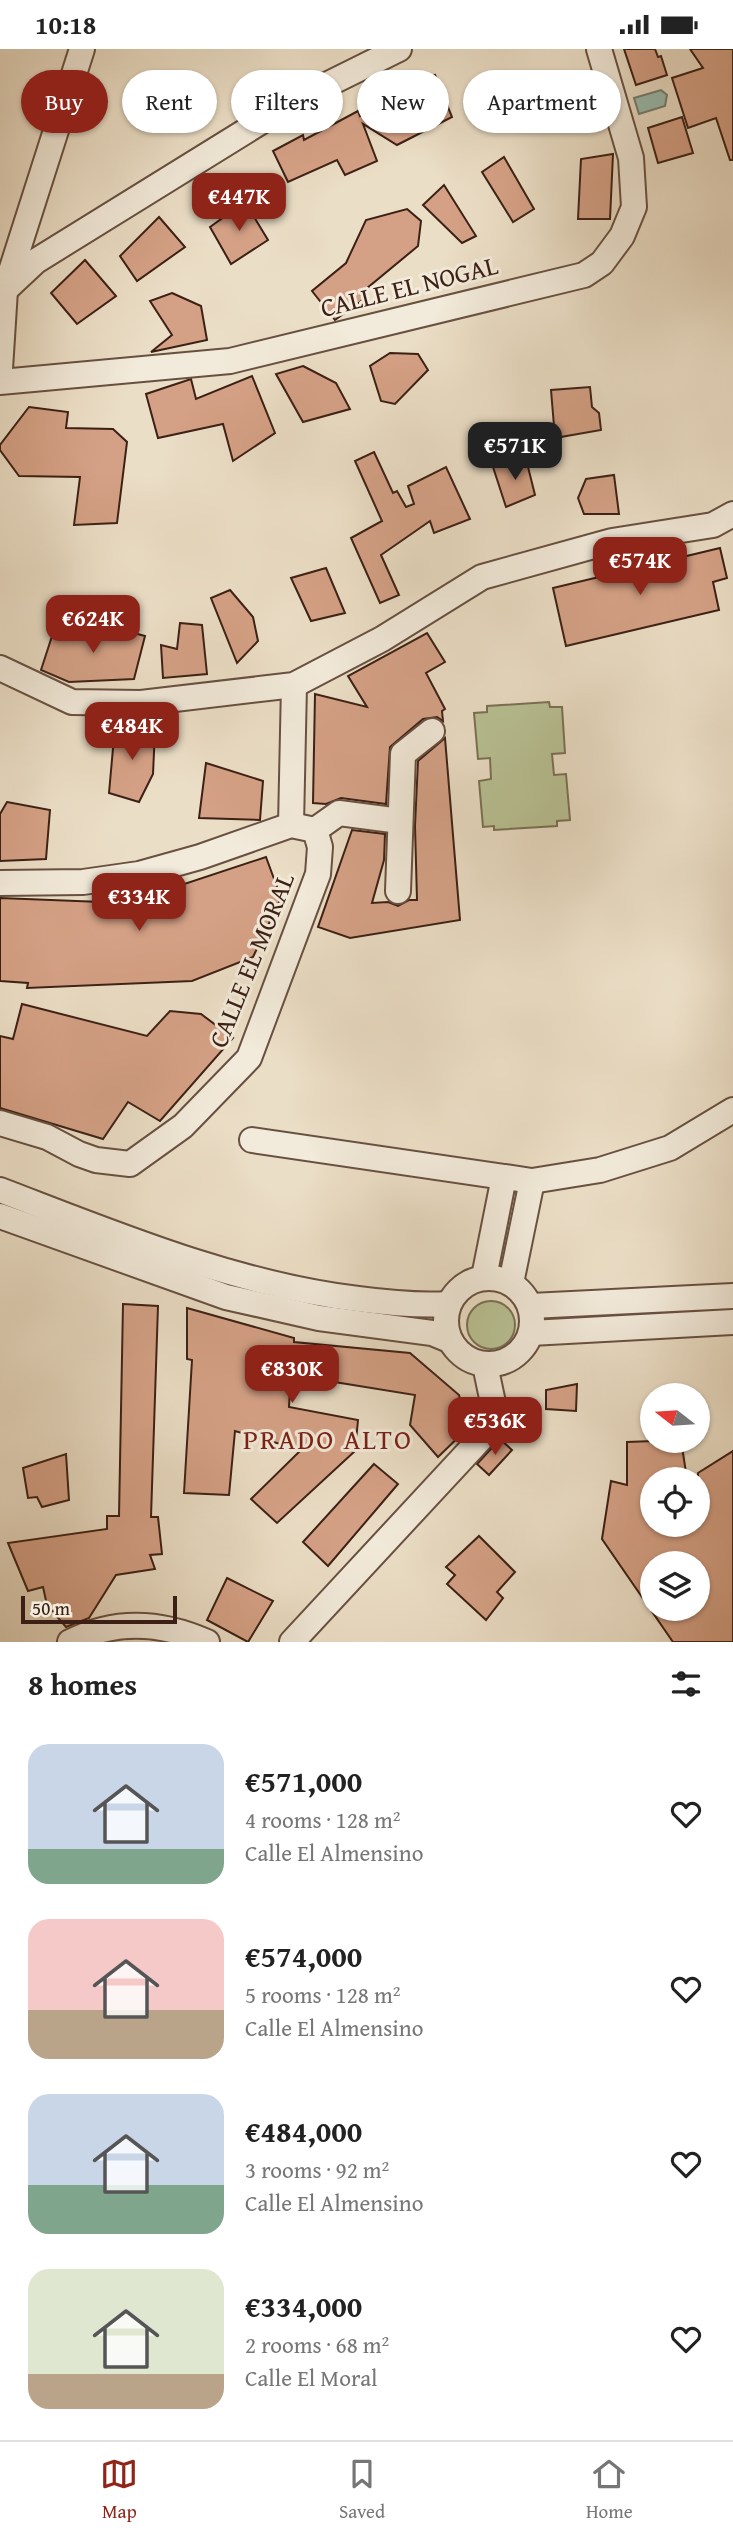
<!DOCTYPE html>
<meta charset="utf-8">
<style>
:root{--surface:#fff;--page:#f6f6f6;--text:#222;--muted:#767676;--line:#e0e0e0;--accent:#8f2418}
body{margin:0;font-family:"Gentium Book Plus",serif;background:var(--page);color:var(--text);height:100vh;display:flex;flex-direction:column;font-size:26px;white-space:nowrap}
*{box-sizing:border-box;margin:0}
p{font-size:23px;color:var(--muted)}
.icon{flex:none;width:38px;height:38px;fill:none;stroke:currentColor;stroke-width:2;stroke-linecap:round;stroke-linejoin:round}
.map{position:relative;height:1593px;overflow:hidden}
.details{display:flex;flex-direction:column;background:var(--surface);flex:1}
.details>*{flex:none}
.hud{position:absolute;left:21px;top:21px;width:691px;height:63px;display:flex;gap:14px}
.needle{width:46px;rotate:287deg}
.controls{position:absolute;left:640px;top:1334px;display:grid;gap:14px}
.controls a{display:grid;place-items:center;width:70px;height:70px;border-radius:50%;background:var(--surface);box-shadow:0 2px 5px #0004;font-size:35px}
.scale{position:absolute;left:21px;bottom:18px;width:156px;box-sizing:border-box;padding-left:7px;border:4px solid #3c2015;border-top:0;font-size:19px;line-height:24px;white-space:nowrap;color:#3c2015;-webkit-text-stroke:5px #f2eada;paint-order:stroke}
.price{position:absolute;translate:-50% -60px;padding:0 16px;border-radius:14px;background:var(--accent);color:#fff;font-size:23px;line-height:46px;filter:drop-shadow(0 2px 4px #0008)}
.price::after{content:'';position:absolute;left:50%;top:42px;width:21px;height:16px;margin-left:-10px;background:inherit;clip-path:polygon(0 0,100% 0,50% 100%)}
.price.on{background:#222;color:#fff}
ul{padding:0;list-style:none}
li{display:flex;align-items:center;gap:21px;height:175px;padding:0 28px}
li span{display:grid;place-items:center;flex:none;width:196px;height:140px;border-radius:21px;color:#555}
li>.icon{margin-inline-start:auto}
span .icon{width:84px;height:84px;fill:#fffc;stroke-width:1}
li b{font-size:30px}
h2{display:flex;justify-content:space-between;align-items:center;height:84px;padding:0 28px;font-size:30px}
.chip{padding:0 24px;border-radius:32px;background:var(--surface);box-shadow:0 2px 5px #0004;font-size:24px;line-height:63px}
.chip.on{background:var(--accent);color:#fff}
.status{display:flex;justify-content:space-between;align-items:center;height:49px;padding:0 35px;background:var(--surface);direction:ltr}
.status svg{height:19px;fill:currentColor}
.dock{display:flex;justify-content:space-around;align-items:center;height:98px;border-top:2px solid var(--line);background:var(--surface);font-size:19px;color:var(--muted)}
.dock a{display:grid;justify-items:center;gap:4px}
.dock .on{color:var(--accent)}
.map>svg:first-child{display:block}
.green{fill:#b8c194;stroke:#7a7054;stroke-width:2}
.water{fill:#99bcb0;stroke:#747e72;stroke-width:2}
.building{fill:#d5a186;stroke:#3c2015;stroke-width:2;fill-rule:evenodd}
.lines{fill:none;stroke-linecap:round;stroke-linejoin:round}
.minor-casing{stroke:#685041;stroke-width:28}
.minor{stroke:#f2eada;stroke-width:24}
.labels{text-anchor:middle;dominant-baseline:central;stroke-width:6;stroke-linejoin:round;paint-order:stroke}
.street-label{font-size:26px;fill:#3c2015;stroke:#f2eada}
.neighbourhood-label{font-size:28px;letter-spacing:2px;fill:#7a1f14;stroke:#f2eada}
</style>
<div class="status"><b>10:18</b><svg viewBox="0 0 49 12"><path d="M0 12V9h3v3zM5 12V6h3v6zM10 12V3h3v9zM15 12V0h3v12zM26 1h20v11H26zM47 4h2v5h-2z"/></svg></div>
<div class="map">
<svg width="733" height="1593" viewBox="0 0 733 1593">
<rect width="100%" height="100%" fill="#ebdec6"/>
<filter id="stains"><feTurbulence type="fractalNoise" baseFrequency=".00286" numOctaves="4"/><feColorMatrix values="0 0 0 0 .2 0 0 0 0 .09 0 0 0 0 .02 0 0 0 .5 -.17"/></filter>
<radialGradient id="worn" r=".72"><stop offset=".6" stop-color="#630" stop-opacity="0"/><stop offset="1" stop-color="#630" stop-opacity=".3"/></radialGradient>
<!-- green -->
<g class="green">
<polygon points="549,653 550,658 562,658 565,704 552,705 554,726 566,725 570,771 557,772 557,777 494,781 494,777 483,778 479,732 491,730 490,709 478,710 474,664 487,663 487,657"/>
<circle cx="491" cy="1276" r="24"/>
</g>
<!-- water -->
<polygon class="water" points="661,41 667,46 665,57 639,65 634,49"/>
<!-- building -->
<g class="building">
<polygon points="624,0 655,0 658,8 661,7 667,26 636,36"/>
<polygon points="690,0 733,0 733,111 730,111 716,69 688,79 672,29 703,19"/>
<polygon points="435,26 452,68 397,96 363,75 377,112 345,126 337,111 288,133 273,102 303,86 304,91 358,62 360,67"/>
<polygon points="682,68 693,104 658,114 648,79"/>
<polygon points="613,105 610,170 578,170 581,110"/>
<polygon points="504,108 534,160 513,173 482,123"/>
<polygon points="444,136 476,187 462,194 423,156"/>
<polygon points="245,153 268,191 231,215 210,178"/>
<polygon points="407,160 421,172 418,197 360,245 364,250 335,271 312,242 346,214 366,171"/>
<polygon points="159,168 185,198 137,232 120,207"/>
<polygon points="85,211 116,247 77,275 51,244"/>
<polygon points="172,244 201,257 207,291 151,303 172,286 150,252"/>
<polygon points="390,304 418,305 428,321 395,355 381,352 370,317"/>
<polygon points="303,317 336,334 350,360 303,373 276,325"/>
<polygon points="252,327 275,384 233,412 223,375 158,389 146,345 191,330 196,350"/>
<polygon points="590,338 592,358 599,364 601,381 555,389 551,341"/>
<polygon points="29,358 68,363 66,379 113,380 127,393 117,474 74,476 80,428 19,427 0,401 0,396"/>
<polygon points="374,403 393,444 397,442 406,458 414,455 408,437 446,418 470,470 434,484 430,472 381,506 399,546 380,554 351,489 382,472 355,412"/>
<polygon points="526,410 535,446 506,458 493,418"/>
<polygon points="614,426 619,465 584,465 578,449 586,430"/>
<polygon points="720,499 727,529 713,533 719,561 566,597 553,539"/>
<polygon points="326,519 345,564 311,572 291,529"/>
<polygon points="230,541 253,568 258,592 237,614 211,549"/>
<polygon points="180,574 202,576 207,625 163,629 161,596 177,600"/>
<polygon points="56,575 107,587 108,577 145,587 134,630 69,633 41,621"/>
<polygon points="427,584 445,613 426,624 445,660 442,662 443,672 437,668 423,670 390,698 386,755 341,749 326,755 313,754 315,645 367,658 348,627"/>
<polygon points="115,677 155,681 153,725 139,753 109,744"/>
<polygon points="445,689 460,871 350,889 318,878 352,781 385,785 384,811 372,854 388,853 398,857 409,851 417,851 415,777 418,712"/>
<polygon points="206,714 263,732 260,771 199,769"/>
<polygon points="7,753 50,761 46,810 0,812 0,765"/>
<polygon points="266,808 281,849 253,908 192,932 27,939 28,934 0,932 0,849 127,854"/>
<polygon points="22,955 147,987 170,962 201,965 233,989 160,1072 128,1053 103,1090 0,1059 0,987 13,990"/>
<polygon points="123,1255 158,1257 151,1468 158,1468 162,1505 150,1506 155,1520 116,1526 89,1569 66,1578 47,1556 43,1538 28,1542 8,1494 107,1480 107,1467 119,1467"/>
<polygon points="187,1259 294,1289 294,1293 410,1304 459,1346 468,1379 438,1408 410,1376 415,1346 291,1326 289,1358 358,1371 355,1402 277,1474 251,1450 301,1401 235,1382 229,1446 184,1444 192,1311 187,1310"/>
<polygon points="577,1335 576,1362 546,1360 546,1341"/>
<polygon points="500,1390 512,1401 489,1426 477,1415"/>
<path d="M681,1391L687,1430H653V1475H698V1424L733,1402V1593H673L602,1490L611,1432L627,1436V1393ZM653,1514H698V1559H653Z"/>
<polygon points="66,1405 69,1451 42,1458 37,1448 28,1449 23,1419"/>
<polygon points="374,1415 398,1435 328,1517 303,1493"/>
<polygon points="479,1487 515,1523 497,1543 503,1549 486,1571 447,1535 455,1526 446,1518"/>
<polygon points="227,1529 273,1552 248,1593 207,1571"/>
</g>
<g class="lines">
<defs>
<g id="minor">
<polyline points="5,241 36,212 296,51 399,0"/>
<polyline points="0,320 5,241 82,0"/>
<polyline points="0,333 230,312 584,226 602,214 622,187 634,158 631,109 599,0"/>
<polyline points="0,619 72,653 141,654 294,636 382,590 482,528 612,492 713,476 733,465"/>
<polyline points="291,776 294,636"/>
<polyline points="315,781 339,764 400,772"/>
<polyline points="0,834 83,833 139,825 200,808 291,776 315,781 320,798 318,825 249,1009 183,1077 130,1115 96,1111 79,1105 47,1088 0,1074"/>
<polyline points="398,842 403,705 432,682"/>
<polyline points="252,1091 532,1132 600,1121 670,1099 733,1061"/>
<path d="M0,1141C115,1185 234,1235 358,1250C388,1254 418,1257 448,1255"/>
<polyline points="0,1167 226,1248 319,1269 432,1284 449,1291"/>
<polyline points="484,1228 504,1128"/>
<circle cx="489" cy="1272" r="43"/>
<polyline points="511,1234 532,1132"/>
<polyline points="531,1257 733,1247"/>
<polyline points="531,1284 733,1273"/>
<path d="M70,1593C115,1570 162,1573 207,1593"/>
<polyline points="292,1593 486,1384 496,1368 485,1316"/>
</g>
</defs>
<!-- minor casing -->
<use href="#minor" class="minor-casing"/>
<!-- minor -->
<use href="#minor" class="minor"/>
</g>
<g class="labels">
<!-- street labels -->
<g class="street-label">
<text transform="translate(409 237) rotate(-14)">CALLE EL NOGAL</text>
<text transform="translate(251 911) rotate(-68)">CALLE EL MORAL</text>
</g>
<!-- neighbourhood labels -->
<g class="neighbourhood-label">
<text x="328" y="1389">PRADO ALTO</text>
</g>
</g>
<rect width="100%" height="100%" filter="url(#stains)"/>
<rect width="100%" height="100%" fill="url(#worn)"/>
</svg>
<div class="controls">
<a><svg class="needle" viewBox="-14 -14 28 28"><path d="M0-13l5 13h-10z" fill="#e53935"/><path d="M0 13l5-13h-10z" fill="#767676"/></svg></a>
<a><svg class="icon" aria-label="locate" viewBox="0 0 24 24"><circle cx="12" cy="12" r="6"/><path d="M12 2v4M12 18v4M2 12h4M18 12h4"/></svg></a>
<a><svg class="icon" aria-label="layers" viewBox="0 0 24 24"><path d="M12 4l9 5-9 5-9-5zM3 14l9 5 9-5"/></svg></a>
</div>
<div class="scale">50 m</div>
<b class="price" style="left:239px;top:184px">€447K</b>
<b class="price on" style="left:515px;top:433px">€571K</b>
<b class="price" style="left:640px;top:548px">€574K</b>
<b class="price" style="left:93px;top:606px">€624K</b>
<b class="price" style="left:132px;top:713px">€484K</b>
<b class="price" style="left:139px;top:884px">€334K</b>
<b class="price" style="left:292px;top:1356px">€830K</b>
<b class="price" style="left:495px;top:1408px">€536K</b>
<div class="hud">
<a class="chip on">Buy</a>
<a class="chip">Rent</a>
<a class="chip">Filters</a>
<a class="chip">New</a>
<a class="chip">Apartment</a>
</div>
</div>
<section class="details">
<h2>8 homes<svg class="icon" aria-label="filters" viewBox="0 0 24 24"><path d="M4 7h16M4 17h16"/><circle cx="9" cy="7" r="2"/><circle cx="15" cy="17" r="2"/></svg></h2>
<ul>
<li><span style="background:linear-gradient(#c9d6e8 75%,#7fa58c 0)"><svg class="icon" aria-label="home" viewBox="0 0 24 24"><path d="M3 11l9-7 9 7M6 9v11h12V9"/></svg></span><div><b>€571,000</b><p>4 rooms · 128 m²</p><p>Calle El Almensino</p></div><svg class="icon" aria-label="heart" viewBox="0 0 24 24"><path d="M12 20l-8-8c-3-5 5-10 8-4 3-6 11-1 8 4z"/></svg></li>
<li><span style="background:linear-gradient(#f6c9c9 65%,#b9a48a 0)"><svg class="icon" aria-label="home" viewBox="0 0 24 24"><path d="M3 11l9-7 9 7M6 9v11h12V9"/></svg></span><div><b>€574,000</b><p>5 rooms · 128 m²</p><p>Calle El Almensino</p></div><svg class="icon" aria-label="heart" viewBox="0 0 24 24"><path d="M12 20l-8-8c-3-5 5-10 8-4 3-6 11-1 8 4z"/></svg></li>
<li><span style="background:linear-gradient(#c9d6e8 65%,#7fa58c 0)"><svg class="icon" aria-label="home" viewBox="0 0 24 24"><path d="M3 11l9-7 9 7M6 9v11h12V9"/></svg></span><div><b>€484,000</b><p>3 rooms · 92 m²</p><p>Calle El Almensino</p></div><svg class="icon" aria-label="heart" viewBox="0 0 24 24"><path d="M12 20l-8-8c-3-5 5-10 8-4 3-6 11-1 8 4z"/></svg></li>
<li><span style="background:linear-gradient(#dfe7d0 75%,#b9a48a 0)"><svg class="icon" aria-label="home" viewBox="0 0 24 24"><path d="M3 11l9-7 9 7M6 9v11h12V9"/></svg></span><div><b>€334,000</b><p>2 rooms · 68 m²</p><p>Calle El Moral</p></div><svg class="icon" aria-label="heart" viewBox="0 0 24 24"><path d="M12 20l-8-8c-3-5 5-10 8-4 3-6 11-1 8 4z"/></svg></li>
</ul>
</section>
<nav class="dock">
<a class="on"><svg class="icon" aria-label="map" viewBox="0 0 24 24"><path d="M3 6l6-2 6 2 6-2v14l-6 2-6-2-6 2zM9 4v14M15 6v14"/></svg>Map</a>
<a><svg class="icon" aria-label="saved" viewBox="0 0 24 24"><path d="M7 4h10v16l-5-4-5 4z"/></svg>Saved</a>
<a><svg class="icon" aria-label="home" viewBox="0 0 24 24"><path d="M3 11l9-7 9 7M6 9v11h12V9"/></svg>Home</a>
</nav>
